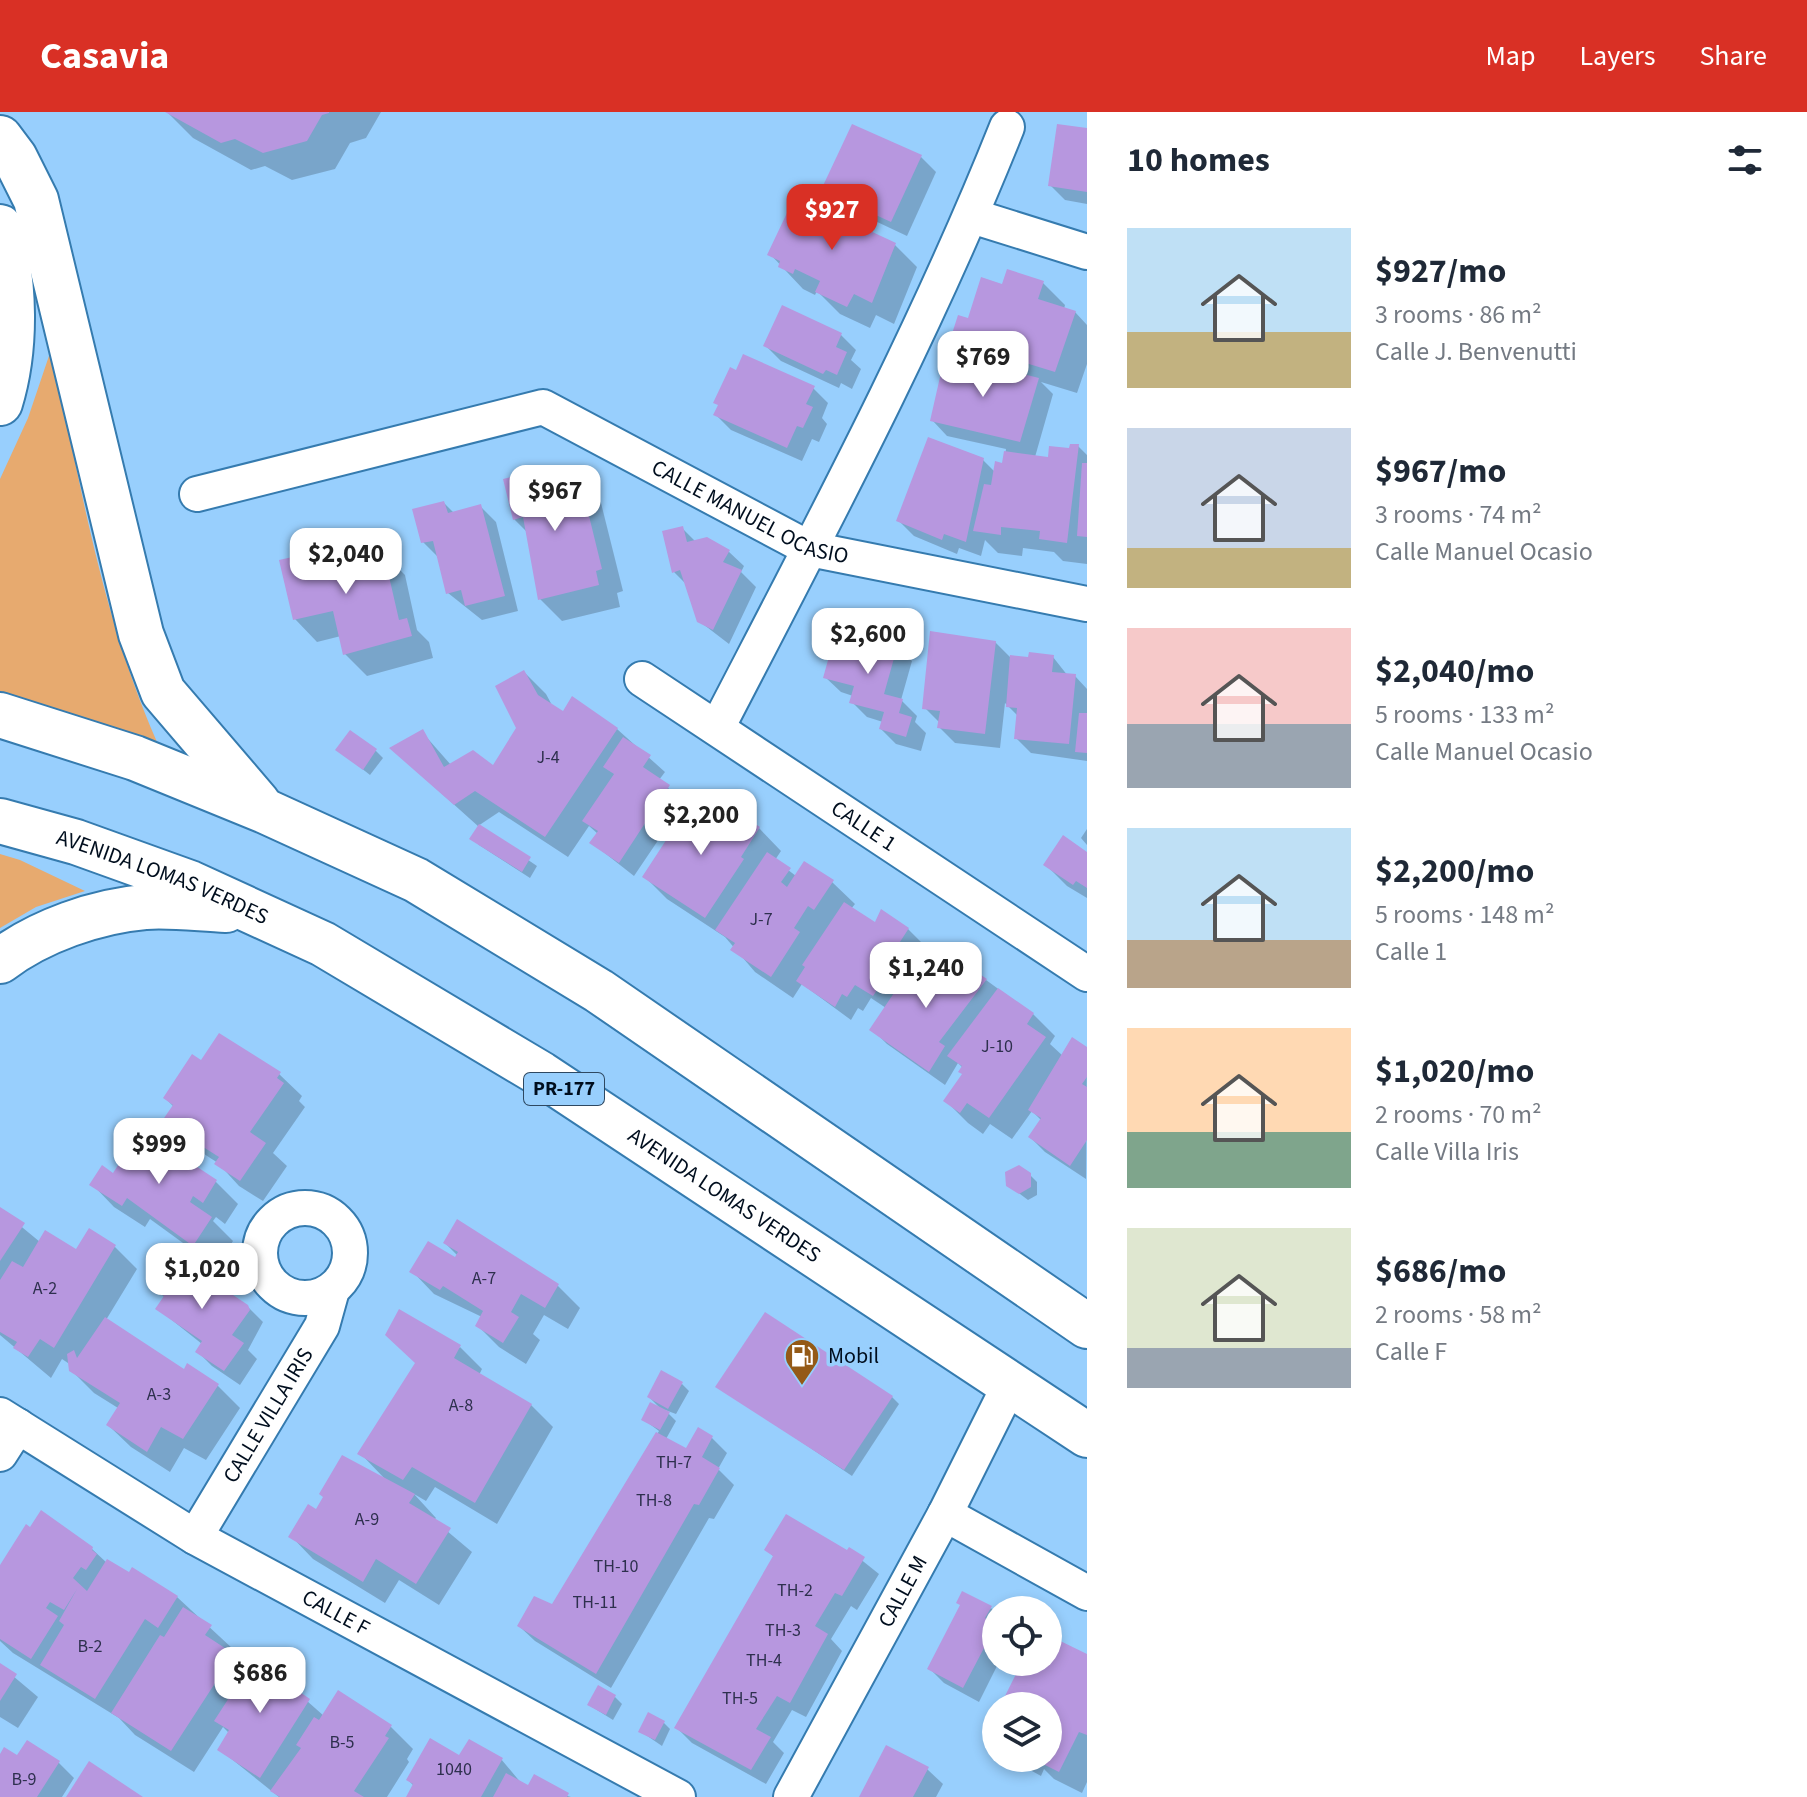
<!DOCTYPE html>
<meta charset="utf-8">
<style>
:root{--surface:#fff;--page:#f6f6f7;--text:#1f2937;--muted:#747a83;--accent:#d93025}
body{margin:0;font-family:"Source Sans 3",sans-serif;background:var(--page);color:var(--text);height:100vh;display:flex;flex-direction:column;font-size:30px;white-space:nowrap}
*{box-sizing:border-box;margin:0}
p{font-size:26px;color:var(--muted)}
.icon{flex:none;width:44px;height:44px;fill:none;stroke:currentColor;stroke-width:2;stroke-linecap:round;stroke-linejoin:round}
.map{position:relative;flex:1;overflow:hidden}
.sheet{display:flex;flex-direction:column;background:var(--surface);width:720px}
.sheet>*{flex:none}
.fabs{position:absolute;left:982px;top:1484px;display:grid;gap:16px}
.fabs a{display:grid;place-items:center;width:80px;height:80px;border-radius:50%;background:var(--surface);box-shadow:0 4px 12px #0003;font-size:40px}
.price{position:absolute;translate:-50% -68px;padding:0 18px;border-radius:16px;background:#fff;color:#222;font-size:26px;line-height:52px;filter:drop-shadow(0 2px 4px #0008)}
.price::after{content:'';position:absolute;left:50%;top:48px;width:24px;height:18px;margin-left:-12px;background:inherit;clip-path:polygon(0 0,100% 0,50% 100%)}
.price.on{background:var(--accent);color:#fff}
ul{padding:0;list-style:none}
li{display:flex;align-items:center;gap:24px;height:200px;padding:0 40px}
li span{display:grid;place-items:center;flex:none;width:224px;height:160px;border-radius:0px;color:#555}
li>.icon{margin-inline-start:auto}
span .icon{width:96px;height:96px;fill:#fffc;stroke-width:1}
li b{font-size:34px}
h2{display:flex;justify-content:space-between;align-items:center;height:96px;padding:0 40px;font-size:34px}
header{display:flex;align-items:center;gap:48px;box-sizing:border-box;height:112px;padding:0 40px;background:var(--accent);color:#fff}
header strong{font-size:38px}
nav{display:flex;gap:44px;margin-inline-start:auto;font-size:28px}
main{display:flex;flex:1;min-height:0}
.map>svg:first-child{display:block}
.green{fill:#e7aa6f}
.shadow{fill:#0003}
.building{fill:#b797df}
.lines{fill:none;stroke-linecap:round;stroke-linejoin:round}
.minor-casing{stroke:#357baf;stroke-width:38}
.primary-casing{stroke:#357baf;stroke-width:48}
.trunk-casing{stroke:#357baf;stroke-width:48}
.minor{stroke:#fff;stroke-width:34}
.primary{stroke:#fff;stroke-width:44}
.trunk{stroke:#fff;stroke-width:44}
.labels{text-anchor:middle;dominant-baseline:central;stroke-width:7;stroke-linejoin:round;paint-order:stroke}
.number-label{font-size:18px;fill:#2e304e}
.shield{fill:#98cffd;stroke:#2e4861;stroke-width:2}
.shield-label{font-size:20px;font-weight:bold;fill:#000e1e}
.street-label{font-size:22px;fill:#000e1e;stroke:#98cffd}
.poi-label{font-size:22px;fill:#000e1e;stroke:#98cffd;text-anchor:start}
</style>
<header>
<strong>Casavia</strong>
<nav><a>Map</a><a>Layers</a><a>Share</a></nav>
</header>
<main>
<div class="map">
<svg width="1087" height="1685" viewBox="0 0 1087 1685">
<rect width="100%" height="100%" fill="#98cffd"/>
<!-- green -->
<g class="green">
<path d="M52,235C79,369 102,504 157,630L0,585V367L28,306Z"/>
<polygon points="0,742 20,748 85,779 36,795 0,816"/>
</g>
<!-- shadow -->
<g class="shadow">
<polygon points="167,0 381,0 366,26 350,31 335,57 292,68 265,54 251,58 193,26"/>
<polygon points="1087,18 1087,92 1065,88 1050,73"/>
<polygon points="921,45 936,60 907,124 839,92 824,77"/>
<polygon points="895,133 917,155 894,212 876,203 870,216 840,202 817,179 815,183 803,177 770,142"/>
<polygon points="1043,171 1065,193 1064,197 1075,200 1087,213 1087,252 1077,281 1041,270 1053,282 1035,345 1050,347 1078,334 1087,343 1087,452 1063,449 1054,440 1023,436 1022,444 998,441 985,428 981,444 959,436 957,442 914,424 899,409 983,348 995,360 1004,353 1006,337 947,324 932,308 978,253 952,227 1004,175"/>
<polygon points="841,223 856,238 851,248 861,257 852,277 841,271 839,276 781,249 766,234"/>
<polygon points="813,276 828,291 822,306 827,312 819,330 812,327 802,349 731,318 716,303"/>
<polygon points="544,359 559,374 579,369 601,391 623,479 617,481 620,495 562,509 540,487 527,420 514,407"/>
<polygon points="444,391 454,401 480,394 496,410 518,499 482,508 448,481 438,445 423,430"/>
<polygon points="682,416 696,430 728,439 744,454 741,460 756,475 729,532 699,509 687,473 674,460"/>
<polygon points="345,435 356,446 382,440 405,463 417,518 429,530 433,546 367,564 345,542 341,524 317,530 295,507"/>
<polygon points="995,530 1010,545 1053,545 1068,564 1075,564 1087,577 1087,649 1031,641 1016,626 1018,604 1005,591 1000,636 955,631 939,615 940,611 925,596"/>
<polygon points="897,534 912,549 901,588 917,604 915,610 926,621 921,639 896,632 881,617 883,610 867,605 852,590 853,584 841,580 825,565"/>
<polygon points="524,560 546,582 553,595 563,602 617,617 665,660 659,668 684,690 634,764 592,731 598,722 589,714 568,745 499,700 478,714 537,754 530,766 479,733 472,726 479,715 392,637 422,620 451,653 493,655 519,616"/>
<polygon points="338,638 376,639 383,646 370,663"/>
<polygon points="717,705 723,712 759,716 781,739 775,748 796,764 832,770 855,792 851,797 876,813 908,817 923,832 903,862 907,866 943,857 951,865 986,868 1033,902 1055,924 1050,932 1063,944 1087,938 1086,1067 1045,1040 1030,1025 1042,1009 1032,999 1012,1027 990,1012 983,1022 968,1011 946,989 964,963 963,956 958,951 945,973 887,932 872,917 886,896 871,886 863,899 858,896 851,908 802,872 793,886 755,860 725,825 667,787 645,765"/>
<polygon points="1087,717 1087,733 1081,726"/>
<polygon points="1087,742 1087,786 1067,774 1045,752"/>
<polygon points="279,962 302,984 299,989 305,995 273,1041 287,1054 263,1089 239,1074 218,1051 187,1031 165,1009 174,995 165,986"/>
<polygon points="142,1021 216,1070 238,1092 225,1112 216,1105 213,1109 233,1129 216,1155 150,1107 145,1115 114,1095 92,1072 114,1064"/>
<polygon points="1030,1063 1037,1070 1037,1083 1028,1088 1008,1073"/>
<polygon points="0,1097 40,1130 77,1140 115,1135 137,1157 106,1208 185,1259 188,1254 218,1274 240,1296 206,1348 184,1336 170,1360 131,1335 108,1313 118,1296 94,1281 71,1258 71,1253 62,1247 51,1266 0,1223"/>
<polygon points="445,1131 558,1174 580,1196 568,1217 544,1203 533,1222 540,1228 526,1252 499,1235 477,1213 482,1205 434,1182 412,1159 456,1148 458,1144"/>
<polygon points="154,1174 247,1194 263,1210 248,1238 257,1247 240,1273 212,1254 197,1239 202,1232 158,1197 165,1186"/>
<polygon points="460,1235 482,1257 479,1263 531,1293 553,1315 497,1412 435,1375 426,1389 414,1382 436,1406 434,1408 472,1440 439,1493 399,1468 385,1491 313,1447 291,1424 317,1400 385,1367 360,1341"/>
<polygon points="682,1272 689,1279 676,1302 665,1298 676,1309 666,1327 686,1339 699,1318 712,1326 727,1341 718,1357 734,1373 714,1407 709,1406 611,1576 535,1529 519,1514 553,1495 659,1319 643,1307 661,1297 649,1285"/>
<polygon points="718,1274 892,1285 899,1292 852,1364"/>
<polygon points="92,1437 107,1451 177,1485 233,1537 230,1541 249,1560 288,1558 303,1573 298,1581 324,1604 339,1581 391,1615 413,1637 407,1647 409,1650 387,1685 279,1685 219,1637 230,1622 223,1615 194,1660 135,1623 119,1606 13,1541 0,1529 0,1457"/>
<polygon points="767,1438 848,1441 849,1438 879,1462 857,1498 851,1494 831,1527 842,1539 806,1605 792,1598 773,1630 784,1641 766,1672 692,1631 677,1616 775,1446"/>
<polygon points="991,1496 996,1501 996,1550 1048,1550 1048,1526 1087,1545 1087,1670 1082,1681 1054,1667 1044,1657 1041,1664 1008,1646 1048,1646 1048,1594 1019,1560 999,1550 979,1590 944,1571 929,1556"/>
<polygon points="0,1553 38,1585 18,1616 0,1605"/>
<polygon points="615,1585 622,1592 613,1608 589,1593"/>
<polygon points="663,1610 670,1617 662,1634 640,1619"/>
<polygon points="996,1614 996,1634 989,1628"/>
<polygon points="27,1631 59,1651 74,1666 62,1685 0,1685 0,1645 17,1646"/>
<polygon points="460,1646 501,1647 522,1672 571,1685 408,1685 414,1674 408,1668"/>
<polygon points="927,1657 943,1672 936,1685 861,1685"/>
</g>
<!-- building -->
<g class="building">
<polygon points="165,0 329,0 329,1 322,3 307,29 263,41 235,27 221,31"/>
<polygon points="852,12 922,43 891,110 821,78"/>
<polygon points="1057,12 1087,16 1087,80 1048,74"/>
<polygon points="795,84 896,131 872,191 854,182 847,195 815,180 820,169 795,157 793,162 778,155 780,149 767,143"/>
<polygon points="1007,157 1044,169 1038,187 1076,199 1055,260 950,228 958,203 968,206 981,165 1002,172"/>
<polygon points="782,193 842,221 836,235 847,240 837,263 826,258 823,262 763,234"/>
<polygon points="743,242 815,274 806,292 813,295 803,316 797,314 787,336 713,303 718,293 713,291 730,255 736,258"/>
<polygon points="945,243 1039,266 1020,330 930,309"/>
<polygon points="928,325 984,346 966,430 944,422 942,428 896,409"/>
<polygon points="1070,332 1079,332 1067,431 1039,427 1040,419 1001,415 1001,423 973,419 984,372 991,373 995,349 1002,351 1004,339 1048,345 1049,334 1069,336"/>
<polygon points="1082,351 1087,351 1087,425 1077,424"/>
<polygon points="545,357 549,374 580,367 602,457 596,459 599,473 538,488 523,405 513,408 503,367"/>
<polygon points="444,389 448,401 481,392 505,484 465,494 461,478 446,482 433,429 421,431 412,397"/>
<polygon points="683,414 687,430 707,425 730,438 723,450 742,458 713,518 697,510 680,458 672,461 662,419"/>
<polygon points="346,433 351,458 358,457 354,444 383,438 399,508 407,506 412,524 343,543 333,499 293,508 279,448"/>
<polygon points="837,516 898,532 884,582 903,587 899,601 912,605 906,625 879,617 884,600 849,591 854,574 823,566"/>
<polygon points="930,519 996,529 985,622 937,616 940,599 922,597"/>
<polygon points="1029,540 1054,543 1052,560 1076,562 1069,632 1014,627 1017,596 1006,595 1010,543 1028,545"/>
<polygon points="524,558 538,583 563,599 572,584 618,616 545,725 475,679 454,693 389,636 423,617 444,655 473,638 493,653 516,616 495,574"/>
<polygon points="1079,601 1087,601 1087,641 1075,640"/>
<polygon points="350,618 377,637 363,658 335,638"/>
<polygon points="623,625 651,643 643,655 670,673 619,751 589,731 598,719 582,709 614,662 603,655"/>
<polygon points="693,687 718,704 708,719 713,723 731,696 760,715 741,745 744,747 705,806 642,765"/>
<polygon points="479,712 531,745 522,760 469,727"/>
<polygon points="1063,723 1087,740 1087,776 1076,769 1073,773 1043,753"/>
<polygon points="767,740 791,756 781,770 787,775 804,749 834,768 814,798 808,794 794,816 800,820 771,865 730,838 735,831 715,818"/>
<polygon points="844,790 875,810 881,797 909,816 889,847 895,851 873,884 855,873 847,885 842,882 835,895 796,869 805,855 802,853"/>
<polygon points="921,841 944,856 933,873 940,877 960,849 987,867 939,930 945,934 929,960 869,918"/>
<polygon points="998,876 1034,901 1027,912 1046,925 989,1006 967,991 960,1001 943,989 962,962 958,960 962,954 947,944"/>
<polygon points="219,921 281,960 277,966 284,971 250,1020 266,1031 240,1069 214,1052 219,1045 162,1009 173,993 163,986 192,942 201,948"/>
<polygon points="1072,925 1087,935 1087,965 1082,972 1087,975 1087,1028 1070,1054 1028,1025 1041,1006 1028,998"/>
<polygon points="141,1018 217,1068 203,1091 193,1084 190,1090 212,1105 193,1134 127,1086 122,1094 89,1073 102,1053 113,1061"/>
<polygon points="1019,1053 1031,1061 1031,1075 1019,1082 1006,1074 1005,1060"/>
<polygon points="0,1095 25,1111 0,1149"/>
<polygon points="457,1107 559,1172 545,1196 521,1182 511,1200 519,1205 503,1231 475,1214 483,1199 443,1174 440,1178 409,1160 428,1129 455,1145 458,1140 443,1131"/>
<polygon points="89,1116 116,1133 54,1236 40,1227 28,1245 13,1236 17,1230 0,1220 0,1168 12,1149 23,1155 45,1118 76,1137"/>
<polygon points="170,1146 183,1155 185,1151 248,1193 250,1198 232,1223 244,1231 224,1259 195,1240 202,1229 155,1197 164,1184 151,1175"/>
<polygon points="399,1197 461,1233 454,1246 532,1292 475,1391 412,1355 403,1368 357,1342 415,1251 385,1223"/>
<polygon points="765,1200 893,1284 844,1358 715,1275"/>
<polygon points="105,1205 184,1257 187,1251 219,1272 183,1327 161,1315 147,1340 106,1313 120,1291 69,1259 67,1242 74,1238 77,1246"/>
<polygon points="661,1258 683,1270 668,1297 647,1285"/>
<polygon points="650,1290 670,1300 660,1318 641,1308"/>
<polygon points="698,1315 713,1324 702,1345 720,1356 699,1393 694,1392 596,1562 517,1514 534,1484 552,1492 656,1320 686,1336"/>
<polygon points="342,1343 415,1382 409,1391 451,1416 416,1472 376,1447 363,1470 288,1425 308,1392 316,1397 323,1385 319,1382"/>
<polygon points="41,1398 93,1435 92,1438 97,1442 86,1458 81,1455 73,1466 87,1479 107,1447 129,1460 132,1455 178,1484 158,1516 145,1507 95,1587 40,1553 64,1513 59,1509 77,1477 64,1498 50,1490 46,1496 58,1504 31,1547 0,1527 0,1453 26,1412 30,1415"/>
<polygon points="786,1402 847,1438 849,1435 865,1445 842,1484 835,1481 815,1514 828,1522 790,1591 777,1584 756,1617 771,1625 751,1658 674,1616 773,1444 764,1438"/>
<polygon points="962,1479 992,1494 985,1506 996,1512 996,1543 984,1536 963,1576 927,1557 960,1493 956,1491"/>
<polygon points="183,1495 212,1513 205,1523 234,1542 171,1639 111,1601 160,1523 164,1525"/>
<polygon points="1048,1523 1087,1542 1087,1623 1079,1620 1059,1660 1031,1646 1048,1646 1048,1594 1000,1594 1022,1550 1048,1550"/>
<polygon points="260,1538 289,1557 279,1571 286,1575 288,1572 310,1587 260,1666 217,1638 229,1618 214,1609"/>
<polygon points="0,1551 17,1562 0,1589"/>
<polygon points="598,1573 616,1583 606,1603 587,1593"/>
<polygon points="338,1578 392,1613 385,1624 389,1626 354,1679 364,1685 280,1685 270,1679 301,1636 296,1633 314,1605 319,1608"/>
<polygon points="648,1600 665,1609 655,1628 638,1620"/>
<polygon points="430,1626 459,1643 469,1627 503,1646 481,1685 406,1685 413,1672 406,1668"/>
<polygon points="27,1628 60,1649 37,1685 0,1685 0,1642 4,1635 17,1643"/>
<polygon points="886,1633 929,1655 913,1685 859,1685"/>
<polygon points="89,1649 143,1685 66,1685"/>
<polygon points="506,1661 528,1673 534,1662 569,1681 567,1685 493,1685"/>
</g>
<g class="lines">
<defs>
<g id="minor">
<polyline points="972,104 1087,140"/>
<path id="s1" d="M197,382L543,295L810,437L1087,492"/>
<path id="s2" d="M642,567L1087,862"/>
<path d="M717,616C819,419 925,221 1007,15"/>
<circle cx="305" cy="1141" r="45"/>
<path id="s3" d="M0,1303L195,1425L678,1685"/>
<polyline points="0,1342 18,1314"/>
<polyline points="945,1402 1087,1481"/>
<path id="s4" d="M195,1425L322,1214L332,1178"/>
<path id="s5" d="M791,1685L945,1402L1010,1272"/>
</g>
<g id="primary">
<polyline points="0,26 15,46 36,88 141,522 163,580 258,691"/>
<polyline points="0,603 135,646 265,699 416,768 599,879 1087,1214"/>
<path id="s6" d="M0,709L76,730L190,771L323,832L541,962L1087,1323"/>
<path d="M0,849C39,819 97,799 145,795C171,793 200,797 226,798"/>
</g>
<path id="trunk" d="M0,115C15,169 17,236 0,291"/>
</defs>
<!-- minor casing -->
<use href="#minor" class="minor-casing"/>
<!-- primary casing -->
<use href="#primary" class="primary-casing"/>
<!-- trunk casing -->
<use href="#trunk" class="trunk-casing"/>
<!-- minor -->
<use href="#minor" class="minor"/>
<!-- primary -->
<use href="#primary" class="primary"/>
<!-- trunk -->
<use href="#trunk" class="trunk"/>
</g>
<!-- icons -->
<defs>
<symbol id="fuel-pin" viewBox="-11 -11 22 30"><path d="M0 17L-7.5 6A9.5 9.5 0 1 1 7.5 6Z" fill="#945a17" stroke="#98cffd"/><path d="M-5.5-6h7V0h2V4h1.3V-2.5L3-4.5l.8-.8L6-3V5H2.5V1h-1V6h-7ZM-4.2-4.7v3.2H.2V-4.7Z" fill="#fff"/></symbol>
</defs>
<g fill-rule="evenodd">
<use href="#fuel-pin" x="782" y="1224" width="40" height="54"/>
</g>
<g class="labels">
<!-- number labels -->
<g class="number-label">
<text x="548" y="645">J-4</text>
<text x="761" y="807">J-7</text>
<text x="997" y="934">J-10</text>
<text x="484" y="1166">A-7</text>
<text x="45" y="1176">A-2</text>
<text x="159" y="1282">A-3</text>
<text x="461" y="1293">A-8</text>
<text x="674" y="1350">TH-7</text>
<text x="654" y="1388">TH-8</text>
<text x="367" y="1407">A-9</text>
<text x="616" y="1454">TH-10</text>
<text x="795" y="1478">TH-2</text>
<text x="595" y="1490">TH-11</text>
<text x="783" y="1518">TH-3</text>
<text x="90" y="1534">B-2</text>
<text x="764" y="1548">TH-4</text>
<text x="740" y="1586">TH-5</text>
<text x="342" y="1630">B-5</text>
<text x="454" y="1657">1040</text>
<text x="24" y="1667">B-9</text>
</g>
<!-- shield labels -->
<rect class="shield" x="524" y="961" width="80" height="32" rx="6"/>
<g class="shield-label">
<text x="564" y="977">PR-177</text>
</g>
<!-- street labels -->
<g class="street-label">
<text stroke="none"><textPath href="#s1" startOffset="590">CALLE MANUEL OCASIO</textPath></text>
<text stroke="none"><textPath href="#s2" startOffset="266">CALLE 1</textPath></text>
<text stroke="none"><textPath href="#s6" startOffset="172">AVENIDA LOMAS VERDES</textPath></text>
<text stroke="none"><textPath href="#s6" startOffset="820">AVENIDA LOMAS VERDES</textPath></text>
<text stroke="none"><textPath href="#s4" startOffset="142">CALLE VILLA IRIS</textPath></text>
<text stroke="none"><textPath href="#s5" startOffset="234">CALLE M</textPath></text>
<text stroke="none"><textPath href="#s3" startOffset="390">CALLE F</textPath></text>
</g>
<!-- poi labels -->
<g class="poi-label">
<text x="828" y="1244">Mobil</text>
</g>
</g>
</svg>
<div class="fabs">
<a><svg class="icon" aria-label="locate" viewBox="0 0 24 24"><circle cx="12" cy="12" r="6"/><path d="M12 2v4M12 18v4M2 12h4M18 12h4"/></svg></a>
<a><svg class="icon" aria-label="layers" viewBox="0 0 24 24"><path d="M12 4l9 5-9 5-9-5zM3 14l9 5 9-5"/></svg></a>
</div>
<b class="price on" style="left:832px;top:140px">$927</b>
<b class="price" style="left:983px;top:287px">$769</b>
<b class="price" style="left:555px;top:421px">$967</b>
<b class="price" style="left:346px;top:484px">$2,040</b>
<b class="price" style="left:868px;top:564px">$2,600</b>
<b class="price" style="left:701px;top:745px">$2,200</b>
<b class="price" style="left:926px;top:898px">$1,240</b>
<b class="price" style="left:159px;top:1074px">$999</b>
<b class="price" style="left:202px;top:1199px">$1,020</b>
<b class="price" style="left:260px;top:1603px">$686</b>
</div>
<section class="sheet">
<h2>10 homes<svg class="icon" aria-label="filters" viewBox="0 0 24 24"><path d="M4 7h16M4 17h16"/><circle cx="9" cy="7" r="2"/><circle cx="15" cy="17" r="2"/></svg></h2>
<ul>
<li><span style="background:linear-gradient(#bfe0f5 65%,#c2b280 0)"><svg class="icon" aria-label="home" viewBox="0 0 24 24"><path d="M3 11l9-7 9 7M6 9v11h12V9"/></svg></span><div><b>$927/mo</b><p>3 rooms · 86 m²</p><p>Calle J. Benvenutti</p></div></li>
<li><span style="background:linear-gradient(#c9d6e8 75%,#c2b280 0)"><svg class="icon" aria-label="home" viewBox="0 0 24 24"><path d="M3 11l9-7 9 7M6 9v11h12V9"/></svg></span><div><b>$967/mo</b><p>3 rooms · 74 m²</p><p>Calle Manuel Ocasio</p></div></li>
<li><span style="background:linear-gradient(#f6c9c9 60%,#9aa5b1 0)"><svg class="icon" aria-label="home" viewBox="0 0 24 24"><path d="M3 11l9-7 9 7M6 9v11h12V9"/></svg></span><div><b>$2,040/mo</b><p>5 rooms · 133 m²</p><p>Calle Manuel Ocasio</p></div></li>
<li><span style="background:linear-gradient(#bfe0f5 70%,#b9a48a 0)"><svg class="icon" aria-label="home" viewBox="0 0 24 24"><path d="M3 11l9-7 9 7M6 9v11h12V9"/></svg></span><div><b>$2,200/mo</b><p>5 rooms · 148 m²</p><p>Calle 1</p></div></li>
<li><span style="background:linear-gradient(#ffd9b3 65%,#7fa58c 0)"><svg class="icon" aria-label="home" viewBox="0 0 24 24"><path d="M3 11l9-7 9 7M6 9v11h12V9"/></svg></span><div><b>$1,020/mo</b><p>2 rooms · 70 m²</p><p>Calle Villa Iris</p></div></li>
<li><span style="background:linear-gradient(#dfe7d0 75%,#9aa5b1 0)"><svg class="icon" aria-label="home" viewBox="0 0 24 24"><path d="M3 11l9-7 9 7M6 9v11h12V9"/></svg></span><div><b>$686/mo</b><p>2 rooms · 58 m²</p><p>Calle F</p></div></li>
</ul>
</section>
</main>
